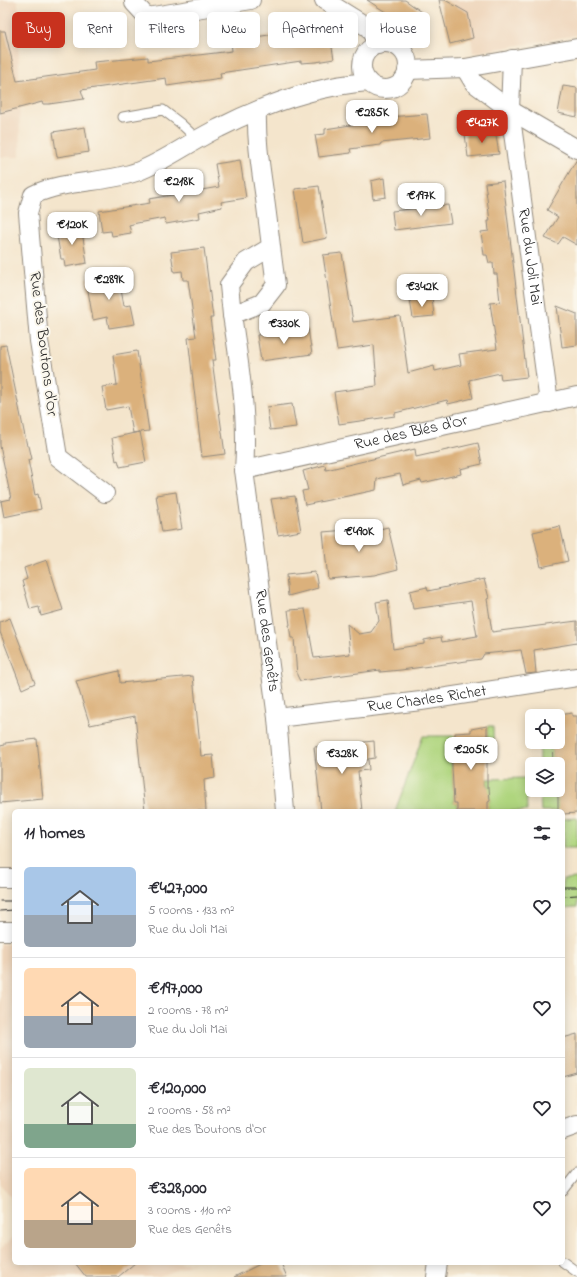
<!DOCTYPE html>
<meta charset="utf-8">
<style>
:root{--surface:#fff;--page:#f2f2f3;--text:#2b2b33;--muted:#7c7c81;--line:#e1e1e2;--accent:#c8321e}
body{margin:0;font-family:"Indie Flower",sans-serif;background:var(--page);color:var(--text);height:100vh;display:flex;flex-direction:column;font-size:15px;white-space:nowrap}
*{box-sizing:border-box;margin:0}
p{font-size:13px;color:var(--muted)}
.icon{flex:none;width:22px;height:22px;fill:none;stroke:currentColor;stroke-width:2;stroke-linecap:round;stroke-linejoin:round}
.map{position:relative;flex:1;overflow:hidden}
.side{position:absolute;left:12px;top:809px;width:553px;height:456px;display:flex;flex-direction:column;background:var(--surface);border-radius:6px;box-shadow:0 2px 10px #0003}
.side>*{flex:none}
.guide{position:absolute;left:12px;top:12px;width:553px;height:36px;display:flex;gap:8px}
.controls{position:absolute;left:525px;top:709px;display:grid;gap:8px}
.controls a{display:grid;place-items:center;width:40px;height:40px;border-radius:6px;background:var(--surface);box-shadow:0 2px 10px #0003;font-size:20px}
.price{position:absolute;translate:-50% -34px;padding:0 9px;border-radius:8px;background:#fff;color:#222;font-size:13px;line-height:26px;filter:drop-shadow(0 1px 2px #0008)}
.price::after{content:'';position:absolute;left:50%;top:24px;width:12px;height:9px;margin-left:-6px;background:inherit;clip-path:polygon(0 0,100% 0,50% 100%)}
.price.current{background:var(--accent);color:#fff}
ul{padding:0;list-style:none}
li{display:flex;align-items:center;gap:12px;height:100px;padding:0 12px}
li+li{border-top:1px solid var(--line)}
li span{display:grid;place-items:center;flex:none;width:112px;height:80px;border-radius:6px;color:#555}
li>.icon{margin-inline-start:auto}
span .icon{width:48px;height:48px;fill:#fffc;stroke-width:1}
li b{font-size:17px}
h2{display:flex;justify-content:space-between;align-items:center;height:48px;padding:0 12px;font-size:17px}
.tag{padding:0 14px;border-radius:6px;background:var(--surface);box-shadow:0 2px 10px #0003;font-size:14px;line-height:36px}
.tag.current{background:var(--accent);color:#fff}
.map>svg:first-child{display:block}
.built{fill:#efd6bb}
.green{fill:#afd57e;stroke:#6d8054}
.building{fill:#dbb17c}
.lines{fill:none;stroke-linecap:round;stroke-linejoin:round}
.service-casing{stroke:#90887c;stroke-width:11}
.minor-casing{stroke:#90887c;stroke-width:20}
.service{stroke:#fff;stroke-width:9}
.minor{stroke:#fff;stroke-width:18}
.tram{stroke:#2b2b2b;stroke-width:1}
.labels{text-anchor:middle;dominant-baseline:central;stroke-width:4;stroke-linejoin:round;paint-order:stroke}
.street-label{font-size:16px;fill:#2b2b2b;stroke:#fbf7ec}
</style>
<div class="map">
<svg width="577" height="1277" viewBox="0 0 577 1277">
<rect width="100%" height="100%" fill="#fbf7ec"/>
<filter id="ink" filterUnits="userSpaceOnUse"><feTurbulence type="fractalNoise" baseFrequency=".025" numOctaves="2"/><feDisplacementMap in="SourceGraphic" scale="8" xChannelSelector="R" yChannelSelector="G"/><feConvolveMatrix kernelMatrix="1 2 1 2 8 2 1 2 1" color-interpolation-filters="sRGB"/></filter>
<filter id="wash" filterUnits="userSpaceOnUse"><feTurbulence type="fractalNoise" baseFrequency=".012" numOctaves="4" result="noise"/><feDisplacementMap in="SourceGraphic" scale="16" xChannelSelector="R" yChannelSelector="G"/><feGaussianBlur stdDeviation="0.9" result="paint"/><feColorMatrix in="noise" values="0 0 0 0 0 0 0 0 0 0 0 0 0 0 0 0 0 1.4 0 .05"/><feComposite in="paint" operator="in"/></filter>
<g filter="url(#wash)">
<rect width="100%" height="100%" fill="#f4e5cc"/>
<!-- built -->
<g class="built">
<polygon points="0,0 18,0 20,157 0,157"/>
<polygon points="445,0 577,0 577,35 473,53 468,13"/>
<polygon points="0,944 11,944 14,948 14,1201 0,1183"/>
<polygon points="14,1237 14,1263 195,1263 157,1277 0,1277 0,1249"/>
</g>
<!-- green -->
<g class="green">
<polygon points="487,726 493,726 494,758 486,759 486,748 488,748"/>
<polygon points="423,736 455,736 455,749 451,749 454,802 457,803 457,811 395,811"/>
<polygon points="539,742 552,742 553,764 539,764"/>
<polygon points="526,778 527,811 488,811 488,802 490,801 487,779"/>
<polygon points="540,790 554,790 555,799 558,799 558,811 541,811"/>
<polygon points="577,818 577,848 563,848 563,819"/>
<polygon points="577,878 577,907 563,908 563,879"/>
</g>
<g id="blocks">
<!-- building -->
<g class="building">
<polygon points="367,0 405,0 422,12 412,29"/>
<polygon points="439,0 445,0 468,13 473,38 450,44"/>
<polygon points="0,31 5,31 17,81 95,70 94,62 148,57 148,61 232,51 231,41 281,33 283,43 330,36 334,59 316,62 301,63 301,61 220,73 221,78 167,86 166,78 81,90 84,99 49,104 43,104 42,102 0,113"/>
<polygon points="563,86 577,88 577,117 558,113"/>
<polygon points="427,114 430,138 381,143 380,145 350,149 351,153 319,157 315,135 325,134 325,129 364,123 363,119"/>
<polygon points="85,127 89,152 57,157 53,132"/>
<polygon points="495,130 499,154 468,157 465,134"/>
<polygon points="577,159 577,245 563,237 558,244 545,238 558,217 547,210"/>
<polygon points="240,160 246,198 221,202 222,207 199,212 200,218 166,224 165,218 137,223 129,225 131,233 112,236 111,231 102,232 99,211 150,203 149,199 219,187 215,164"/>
<polygon points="384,178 386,197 373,199 371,181"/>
<polygon points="503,181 527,377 501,380 500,373 469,380 473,398 448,404 447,400 395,413 395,416 339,424 334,392 377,386 374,345 337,350 323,255 342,253 353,322 400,316 408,373 434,366 435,371 461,365 459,354 497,349 490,303 500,302 497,274 494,274 493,263 489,263 487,255 484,255 481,232 489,231 488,221 490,221 485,183"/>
<polygon points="319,186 327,238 303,243 295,189"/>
<polygon points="448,205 451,223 394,230 392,211"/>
<polygon points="81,225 87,263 65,267 64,259 61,259 56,230"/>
<polygon points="204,248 213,318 210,318 216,360 212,360 225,454 202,457 188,338 196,337 188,280 183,280 182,271 174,272 171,252"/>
<polygon points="118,273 124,306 131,305 135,324 109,328 107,317 93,320 86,279"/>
<polygon points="432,297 434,316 413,318 410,300"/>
<polygon points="557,306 577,314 577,345 562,347"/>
<polygon points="308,329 312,354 261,361 257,335"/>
<polygon points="6,345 27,446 29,446 32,459 28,460 35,495 38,494 41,509 4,517 1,501 11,499 0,446 0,346"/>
<polygon points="137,351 149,431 140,432 146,462 120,467 118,460 116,461 112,438 139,432 133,433 128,406 106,410 102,387 117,385 113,355"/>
<polygon points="292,404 296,427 270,430 267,407"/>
<polygon points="478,443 482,464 460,469 461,474 422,483 421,480 403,485 400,474 377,479 376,490 305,505 302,491 308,490 303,471 325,465 326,470 415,449 416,457"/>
<polygon points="176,492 182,529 162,532 156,495"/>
<polygon points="295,496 301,531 278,535 271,499"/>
<polygon points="560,526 568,561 541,567 533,532"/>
<polygon points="388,527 398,569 374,575 328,579 323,532 358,529 359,534"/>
<polygon points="47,560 63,610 41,616 39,607 30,609 22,581 27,579 24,568"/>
<polygon points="315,572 318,588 288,596 286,575"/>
<polygon points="484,579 489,598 487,599 492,632 577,621 577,643 534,650 536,673 526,674 521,650 484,654 481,659 401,670 380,672 380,670 300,681 297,675 294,638 291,638 289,625 290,625 288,610 305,609 314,658 350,654 347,624 359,634 371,632 379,621 376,602 388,600 393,649 424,644 424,640 441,637 442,642 477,636 471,601 413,609 410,591 427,587 428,591"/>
<polygon points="10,618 35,683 22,689 0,632 0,622"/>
<polygon points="119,671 120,683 193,676 201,756 213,755 215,778 204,780 206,811 145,811 135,716 90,725 76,681"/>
<polygon points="572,713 572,716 577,716 577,813 563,814 563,811 558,811 558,764 553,764 552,742 558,742 558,715"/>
<polygon points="487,726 487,787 489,787 490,801 488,802 488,811 457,811 457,803 454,803 451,749 455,749 455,733 471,732 471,729"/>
<polygon points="37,739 43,799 0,803 0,746 5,745 5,743"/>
<polygon points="374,741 375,758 368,759 369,770 358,771 362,811 321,811 314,747"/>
<polygon points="577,1034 577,1073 563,1077 563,1038"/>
<polygon points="75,1263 135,1263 118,1277 86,1277"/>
<polygon points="262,1263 281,1263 287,1277 234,1277"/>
</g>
</g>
</g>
<g filter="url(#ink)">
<use href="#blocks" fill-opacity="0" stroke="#90887c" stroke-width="1"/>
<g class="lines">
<defs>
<g id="service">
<polyline points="123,117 163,110 180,123 197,139"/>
<polyline points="563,1191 577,1173"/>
<polyline points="563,1262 577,1272"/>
</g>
<g id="minor">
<polyline points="134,0 134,3 147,17 251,0"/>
<polyline points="324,0 369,28 378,45"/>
<circle cx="385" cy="66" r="23"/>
<path id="s1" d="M512,59L510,110L549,403"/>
<polyline points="465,68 474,83 510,110 577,149"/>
<polyline points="407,70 465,68 577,48"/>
<path d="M257,111C256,141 261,170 265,199C269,228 272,257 276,285L262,303L232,315L229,285L246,262L271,247"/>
<path id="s2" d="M232,315C240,367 248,418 244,470L277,718L285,811"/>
<path id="s3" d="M244,470L577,396"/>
<path d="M105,493L58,457L39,341L28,213L33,195C66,179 105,184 139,171C165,161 193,140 219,128C266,104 316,86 368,82"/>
<path id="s4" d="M277,718L421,701L577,677"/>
<polyline points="0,878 14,878"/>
<polyline points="0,931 14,931"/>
<polyline points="563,1130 577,1125"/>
<polyline points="436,1277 438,1263"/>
</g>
</defs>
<!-- service casing -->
<use href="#service" class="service-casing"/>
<!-- minor casing -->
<use href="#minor" class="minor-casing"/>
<!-- service -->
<use href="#service" class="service"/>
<!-- minor -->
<use href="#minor" class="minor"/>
<!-- tram -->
<g class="tram">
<polyline points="563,887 577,887"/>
<polyline points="563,896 577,895"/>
<polyline points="0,901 14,901"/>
<polyline points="0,911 14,910"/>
</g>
</g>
</g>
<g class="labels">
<!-- street labels -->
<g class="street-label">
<text stroke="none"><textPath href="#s1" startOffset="199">Rue du Joli Mai</textPath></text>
<text transform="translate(43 344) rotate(83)">Rue des Boutons d'Or</text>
<text stroke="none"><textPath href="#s3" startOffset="171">Rue des Blés d'Or</textPath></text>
<text stroke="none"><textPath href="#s2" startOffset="328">Rue des Genêts</textPath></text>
<text stroke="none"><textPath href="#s4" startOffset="151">Rue Charles Richet</textPath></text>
</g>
</g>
</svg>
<div class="controls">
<a><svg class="icon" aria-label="locate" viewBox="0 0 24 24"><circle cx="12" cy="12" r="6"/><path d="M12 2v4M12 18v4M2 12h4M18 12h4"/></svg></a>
<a><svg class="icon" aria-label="layers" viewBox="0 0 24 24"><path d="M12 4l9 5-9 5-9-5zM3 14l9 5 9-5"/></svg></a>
</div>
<b class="price" style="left:372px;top:134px">€285K</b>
<b class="price current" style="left:482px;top:144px">€427K</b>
<b class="price" style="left:179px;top:203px">€218K</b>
<b class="price" style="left:421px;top:217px">€197K</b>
<b class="price" style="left:72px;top:246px">€120K</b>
<b class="price" style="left:109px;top:301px">€289K</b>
<b class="price" style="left:422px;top:308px">€342K</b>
<b class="price" style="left:284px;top:345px">€330K</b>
<b class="price" style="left:359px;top:553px">€490K</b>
<b class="price" style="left:471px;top:771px">€205K</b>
<b class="price" style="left:342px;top:775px">€328K</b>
<div class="guide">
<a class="tag current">Buy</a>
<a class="tag">Rent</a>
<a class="tag">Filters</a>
<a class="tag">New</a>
<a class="tag">Apartment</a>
<a class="tag">House</a>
</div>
<section class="side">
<h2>11 homes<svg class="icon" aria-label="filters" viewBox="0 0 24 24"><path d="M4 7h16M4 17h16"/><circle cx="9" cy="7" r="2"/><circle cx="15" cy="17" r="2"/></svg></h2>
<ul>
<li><span style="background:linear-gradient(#a9c7e8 60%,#9aa5b1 0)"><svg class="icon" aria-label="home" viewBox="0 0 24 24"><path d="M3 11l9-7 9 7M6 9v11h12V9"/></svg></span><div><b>€427,000</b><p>5 rooms · 133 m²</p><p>Rue du Joli Mai</p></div><svg class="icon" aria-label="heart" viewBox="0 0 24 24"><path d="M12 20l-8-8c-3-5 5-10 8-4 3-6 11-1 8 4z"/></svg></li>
<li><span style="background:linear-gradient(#ffd9b3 60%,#9aa5b1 0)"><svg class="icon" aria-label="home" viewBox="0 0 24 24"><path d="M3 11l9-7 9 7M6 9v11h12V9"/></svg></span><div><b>€197,000</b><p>2 rooms · 78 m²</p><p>Rue du Joli Mai</p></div><svg class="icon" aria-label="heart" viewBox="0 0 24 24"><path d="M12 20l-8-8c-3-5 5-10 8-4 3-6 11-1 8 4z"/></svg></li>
<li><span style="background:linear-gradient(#dfe7d0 70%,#7fa58c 0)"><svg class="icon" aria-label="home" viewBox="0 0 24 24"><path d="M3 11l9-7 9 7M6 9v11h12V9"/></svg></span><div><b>€120,000</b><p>2 rooms · 58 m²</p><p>Rue des Boutons d'Or</p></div><svg class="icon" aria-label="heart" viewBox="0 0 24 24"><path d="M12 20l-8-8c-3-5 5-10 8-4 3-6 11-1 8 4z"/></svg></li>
<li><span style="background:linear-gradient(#ffd9b3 65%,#b9a48a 0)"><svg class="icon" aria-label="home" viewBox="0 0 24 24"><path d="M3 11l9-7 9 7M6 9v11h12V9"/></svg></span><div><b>€328,000</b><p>3 rooms · 110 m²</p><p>Rue des Genêts</p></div><svg class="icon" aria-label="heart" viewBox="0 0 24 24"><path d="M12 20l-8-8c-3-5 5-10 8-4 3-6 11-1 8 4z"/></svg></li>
</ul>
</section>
</div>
